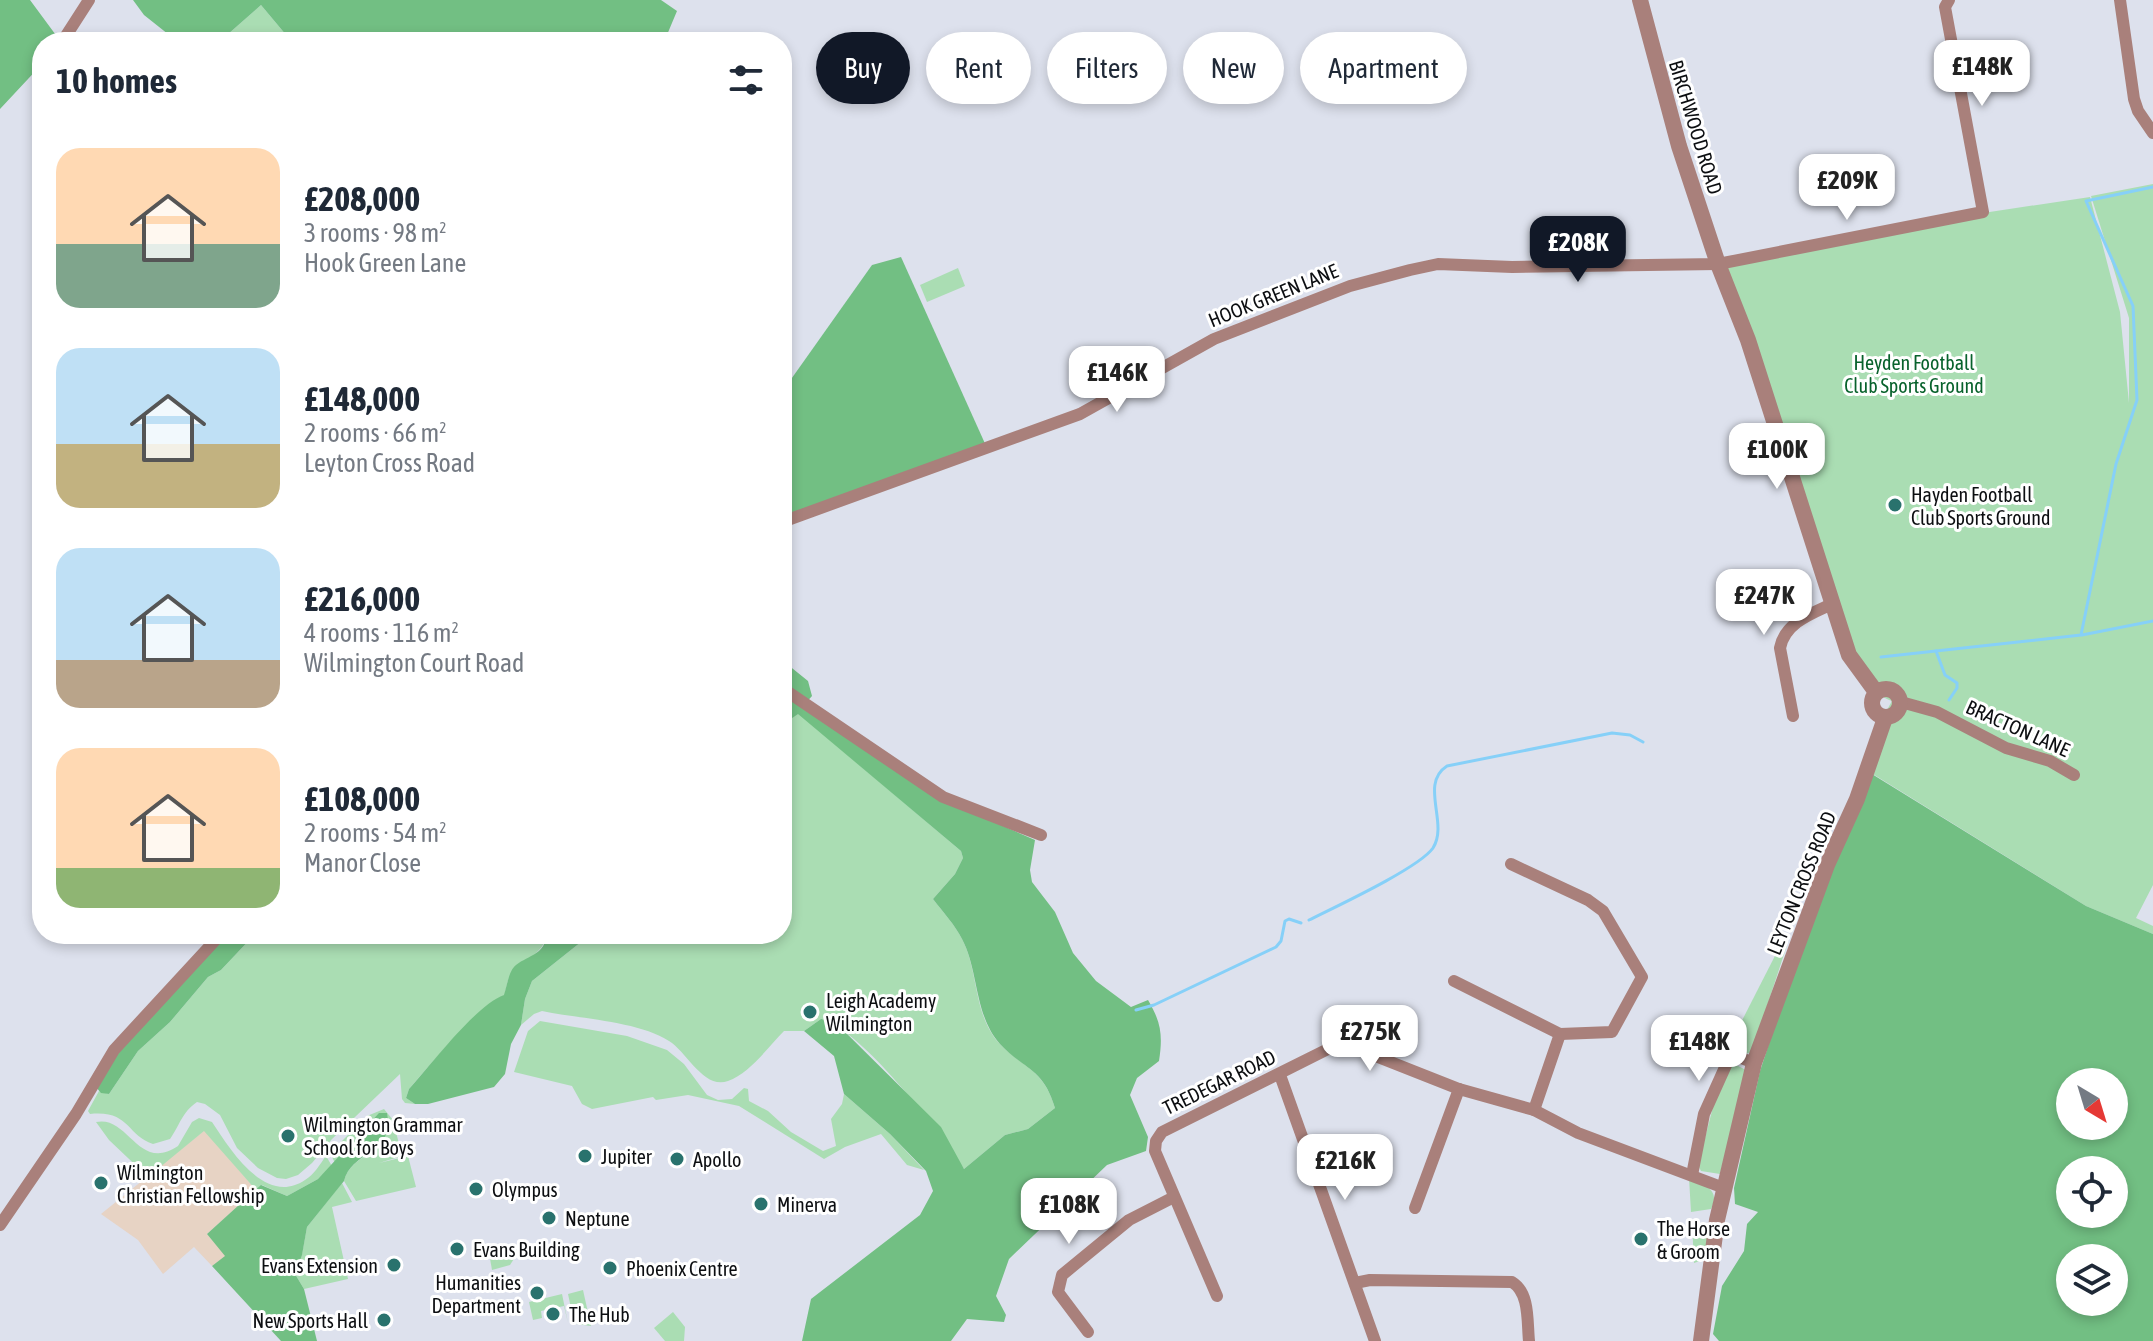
<!DOCTYPE html>
<meta charset="utf-8">
<style>
:root{--surface:#fff;--page:#f2f2f3;--text:#1f2937;--muted:#747a83;--accent:#111827}
body{margin:0;font-family:"Asap Condensed",sans-serif;background:var(--page);color:var(--text);height:100vh;display:flex;flex-direction:column;font-size:30px;white-space:nowrap}
*{box-sizing:border-box;margin:0}
p{font-size:26px;color:var(--muted)}
.icon{flex:none;width:44px;height:44px;fill:none;stroke:currentColor;stroke-width:2;stroke-linecap:round;stroke-linejoin:round}
.map{position:relative;flex:1;overflow:hidden}
.drawer{position:absolute;left:32px;top:32px;width:760px;height:912px;display:flex;flex-direction:column;background:var(--surface);border-radius:32px;box-shadow:0 4px 12px #0003}
.drawer>*{flex:none}
.guide{position:absolute;left:816px;top:32px;width:760px;height:72px;display:flex;gap:16px}
.needle{width:52px;rotate:142deg}
.controls{position:absolute;left:2056px;top:1068px;display:grid;gap:16px}
.controls a{display:grid;place-items:center;width:72px;height:72px;border-radius:50%;background:var(--surface);box-shadow:0 4px 12px #0003;font-size:40px}
.price{position:absolute;translate:-50% -68px;padding:0 18px;border-radius:16px;background:#fff;color:#222;font-size:26px;line-height:52px;filter:drop-shadow(0 2px 4px #0008)}
.price::after{content:'';position:absolute;left:50%;top:48px;width:24px;height:18px;margin-left:-12px;background:inherit;clip-path:polygon(0 0,100% 0,50% 100%)}
.price.active{background:var(--accent);color:#fff}
ul{padding:0;list-style:none}
li{display:flex;align-items:center;gap:24px;height:200px;padding:0 24px}
li span{display:grid;place-items:center;flex:none;width:224px;height:160px;border-radius:24px;color:#555}
li>.icon{margin-inline-start:auto}
span .icon{width:96px;height:96px;fill:#fffc;stroke-width:1}
li b{font-size:34px}
h2{display:flex;justify-content:space-between;align-items:center;height:96px;padding:0 24px;font-size:34px}
.tag{padding:0 28px;border-radius:36px;background:var(--surface);box-shadow:0 4px 12px #0003;font-size:28px;line-height:72px}
.tag.active{background:var(--accent);color:#fff}
.map>svg:first-child{display:block}
.commercial{fill:#e7d3c4}
.green{fill:#aaddb3}
.forest{fill:#72bf83;fill-rule:evenodd}
.lines{fill:none;stroke-linecap:round;stroke-linejoin:round}
.stream{stroke:#86d0f8;stroke-width:3}
.minor{stroke:#a9807b;stroke-width:12}
.tertiary{stroke:#a9807b;stroke-width:16}
.poi-dot{fill:#29726d;stroke:#fff;stroke-width:3}
.labels{text-anchor:middle;dominant-baseline:central;stroke-width:6;stroke-linejoin:round;paint-order:stroke}
.street-label{font-size:20px;fill:#0c0e11;stroke:#fff}
.park-label{font-size:20px;fill:#08622c;stroke:#fff}
.poi-label{font-size:20px;fill:#0c0e11;stroke:#fff;text-anchor:start}
</style>
<div class="map">
<svg width="2153" height="1341" viewBox="0 0 2153 1341">
<rect width="100%" height="100%" fill="#dde1ed"/>
<!-- commercial -->
<polygon class="commercial" points="205,1130 256,1190 207,1234 226,1256 212,1266 194,1247 163,1274 138,1240 101,1214"/>
<!-- green -->
<g class="green">
<polygon points="261,5 292,42 219,42"/>
<path d="M2153,184V885L2136,918L2153,926V934L2086,906L1868,771L1883,717L1892,701C1877,697 1864,678 1855,664L1719,264L1983,213L2090,197L2120,312L2129,403V318L2091,196Z"/>
<polygon points="958,268 965,286 927,302 920,285"/>
<path d="M798,713L961,851L963,858L955,874L933,899C943,912 955,925 962,939C979,971 973,1016 1000,1044C1025,1070 1043,1068 1055,1108L1028,1129L1005,1135L964,1169C940,1132 861,1029 821,1019L804,1031H784C768,1047 750,1073 728,1081C704,1090 687,1052 669,1041C638,1021 580,1019 542,1011L534,1014L521,1025L525,999L532,981L591,934H782V725Z"/>
<path d="M255,934H547C544,955 521,960 510,976C507,981 506,989 505,995C481,1004 428,1067 409,1089L406,1098L415,1104L405,1103L402,1099L400,1074L332,1139L312,1163L298,1175L286,1179L277,1178L258,1168L237,1148L220,1115L205,1104L197,1102C182,1112 180,1125 170,1139L153,1144C126,1135 130,1110 90,1114L88,1111L99,1091L109,1094L138,1051L170,1022L208,977L221,970Z"/>
<polygon points="1782,942 1787,945 1752,1052 1745,1054 1729,1046"/>
<polygon points="540,1021 627,1036 667,1050 684,1064 707,1095 718,1100 732,1099 744,1088 748,1089 749,1101 768,1111 791,1132 823,1151 836,1146 831,1119 842,1104 844,1094 890,1134 924,1170 907,1165 881,1134 845,1147 824,1159 739,1106 688,1095 656,1100 653,1097 592,1109 582,1104 572,1086 514,1072 528,1031"/>
<polygon points="1732,1063 1746,1070 1720,1174 1701,1171 1698,1165 1714,1103"/>
<path d="M384,1109L393,1120L402,1156L379,1163L408,1156L416,1187L356,1201L344,1181C348,1164 365,1156 379,1148L339,1160L335,1163L330,1153L367,1116Z"/>
<path d="M199,1118L212,1122C230,1149 265,1207 305,1180C314,1175 320,1164 326,1156L332,1166L318,1179L287,1196L262,1185L256,1190L204,1131L148,1177L109,1140L96,1122C129,1115 138,1173 178,1146L192,1122Z"/>
<path d="M1689,1178C1705,1185 1721,1190 1711,1209L1691,1212Z"/>
<polygon points="342,1183 352,1202 332,1207 348,1279 304,1289 295,1274 302,1254 307,1227"/>
<polygon points="1692,1223 1711,1225 1706,1259 1694,1263"/>
<polygon points="516,1247 517,1254 510,1265 492,1270 489,1253"/>
<polygon points="583,1290 591,1326 576,1324 574,1322 568,1294"/>
<polygon points="562,1294 568,1323 564,1306 541,1311 542,1318 533,1320 529,1302"/>
<polygon points="673,1312 685,1327 684,1341 665,1341 654,1328"/>
</g>
<!-- forest -->
<g class="forest">
<polygon points="0,0 30,0 61,42 42,42 42,64 0,109"/>
<polygon points="133,0 661,0 677,11 664,42 292,42 261,5 219,42 178,42 144,15"/>
<polygon points="901,257 987,448 782,523 782,392 872,265"/>
<path d="M782,660L808,681L812,696L805,704L960,807L1035,840L1030,870L1032,882L1055,912L1073,953L1096,981L1131,1007L1148,1000C1161,1022 1163,1035 1159,1061L1137,1078L1130,1095L1148,1137L1146,1151L1107,1165L1009,1259L996,1296L1006,1315L1004,1322L967,1319L951,1341H802L811,1299L920,1215L933,1191L926,1171L890,1134L844,1094L834,1056L804,1031L821,1019L835,1022L941,1127L964,1169L1005,1135L1028,1129L1055,1108C1043,1067 1024,1070 1000,1044C974,1015 979,971 962,939C955,925 943,912 933,899L955,874L963,858L961,851L798,714L782,725Z"/>
<path d="M1867,771L2086,906L2153,934V1341H1719L1713,1334L1722,1286L1744,1251L1747,1224L1758,1212L1735,1204L1734,1188L1760,1071L1805,934ZM2070,1082H2114V1126H2070ZM2070,1170H2114V1214H2070ZM2070,1258H2114V1302H2070Z"/>
<polygon points="228,934 255,934 221,970 208,977 170,1022 138,1051 109,1094 101,1093 96,1087 120,1048"/>
<path d="M546,934H591L532,981L525,999L521,1025L511,1044L505,1074L494,1087L428,1104H415L406,1098L409,1089C431,1065 476,1005 504,995C507,986 509,970 516,965C529,955 546,954 546,934Z"/>
<path d="M379,1113H387C395,1156 352,1149 344,1181L307,1227L302,1255L295,1274L304,1289L317,1341H281L212,1266L225,1256L207,1234L261,1185L287,1196L318,1179Z"/>
</g>
<g class="lines">
<!-- stream -->
<g class="stream">
<polyline points="2082,635 2153,621"/>
<polyline points="1936,651 1945,675 1957,683 1957,688 1949,700"/>
<polyline points="1881,657 2081,635 2116,464 2137,400 2133,306 2086,201 2153,187"/>
<path d="M1309,920C1335,907 1419,868 1433,848C1449,823 1419,784 1447,766L1612,733L1630,735L1643,742"/>
<polyline points="1136,1010 1154,1005 1276,947 1281,941 1285,921 1289,919 1301,923"/>
</g>
<!-- minor -->
<g class="minor">
<polyline points="2120,0 2134,99 2138,111 2153,133"/>
<polyline points="62,42 89,0"/>
<polyline points="782,522 1080,414 1214,339 1350,286 1410,270 1438,264 1512,267 1718,264 1983,212 1945,7 1949,0"/>
<polyline points="782,688 943,797 1041,835"/>
<polyline points="1901,702 1937,712 2006,748 2050,761 2074,775"/>
<path d="M1793,716L1780,648C1785,622 1813,613 1834,603"/>
<polyline points="1454,981 1560,1034 1612,1032 1642,977 1603,911 1588,900 1511,864"/>
<polyline points="1280,1075 1375,1341"/>
<polyline points="1534,1110 1560,1034"/>
<polyline points="1692,1175 1704,1114 1731,1054 1754,1063"/>
<polyline points="1415,1208 1459,1089"/>
<polyline points="0,1225 76,1114 114,1050 221,934"/>
<path d="M1355,1283L1370,1280L1512,1282C1530,1293 1527,1322 1529,1341"/>
<polyline points="1217,1296 1155,1151 1156,1141 1162,1132 1328,1049 1350,1046 1459,1089 1534,1110 1578,1133 1724,1188"/>
<polyline points="1088,1332 1058,1292 1062,1275 1129,1220 1174,1197"/>
</g>
<!-- tertiary -->
<g class="tertiary">
<polyline points="1640,0 1679,146 1718,264 1748,340 1849,655 1876,692"/>
<circle cx="1886" cy="703" r="14"/>
<polyline points="1701,1341 1717,1220 1754,1063 1827,865 1857,799 1885,718"/>
</g>
</g>
<!-- markers -->
<g class="poi-dot">
<circle cx="1895" cy="505" r="8"/>
<circle cx="810" cy="1012" r="8"/>
<circle cx="288" cy="1136" r="8"/>
<circle cx="585" cy="1156" r="8"/>
<circle cx="677" cy="1159" r="8"/>
<circle cx="101" cy="1183" r="8"/>
<circle cx="476" cy="1189" r="8"/>
<circle cx="761" cy="1204" r="8"/>
<circle cx="549" cy="1218" r="8"/>
<circle cx="1641" cy="1239" r="8"/>
<circle cx="457" cy="1249" r="8"/>
<circle cx="394" cy="1265" r="8"/>
<circle cx="610" cy="1268" r="8"/>
<circle cx="537" cy="1293" r="8"/>
<circle cx="553" cy="1314" r="8"/>
<circle cx="384" cy="1320" r="8"/>
</g>
<g class="labels">
<!-- street labels -->
<g class="street-label">
<text transform="translate(1696 127) rotate(73)">BIRCHWOOD ROAD</text>
<text transform="translate(1273 295) rotate(-22)">HOOK GREEN LANE</text>
<text transform="translate(2018 728) rotate(24)">BRACTON LANE</text>
<text transform="translate(1801 883) rotate(-68)">LEYTON CROSS ROAD</text>
<text transform="translate(1219 1082) rotate(-26)">TREDEGAR ROAD</text>
</g>
<!-- park labels -->
<g class="park-label">
<text x="1914" y="362">Heyden Football<tspan x="1914" dy="23">Club Sports Ground</tspan></text>
</g>
<!-- poi labels -->
<g class="poi-label">
<text x="1911" y="494">Hayden Football<tspan x="1911" dy="23">Club Sports Ground</tspan></text>
<text x="826" y="1000">Leigh Academy<tspan x="826" dy="23">Wilmington</tspan></text>
<text x="304" y="1124">Wilmington Grammar<tspan x="304" dy="23">School for Boys</tspan></text>
<text x="601" y="1156">Jupiter</text>
<text x="693" y="1159">Apollo</text>
<text x="117" y="1172">Wilmington<tspan x="117" dy="23">Christian Fellowship</tspan></text>
<text x="492" y="1189">Olympus</text>
<text x="777" y="1204">Minerva</text>
<text x="565" y="1218">Neptune</text>
<text x="1657" y="1228">The Horse<tspan x="1657" dy="23">&amp; Groom</tspan></text>
<text x="473" y="1249">Evans Building</text>
<text x="378" y="1265" text-anchor="end">Evans Extension</text>
<text x="626" y="1268">Phoenix Centre</text>
<text x="521" y="1282" text-anchor="end">Humanities<tspan x="521" dy="23">Department</tspan></text>
<text x="569" y="1314">The Hub</text>
<text x="368" y="1320" text-anchor="end">New Sports Hall</text>
</g>
</g>
</svg>
<div class="controls">
<a><svg class="needle" viewBox="-14 -14 28 28"><path d="M0-13l5 13h-10z" fill="#e53935"/><path d="M0 13l5-13h-10z" fill="#747a83"/></svg></a>
<a><svg class="icon" aria-label="locate" viewBox="0 0 24 24"><circle cx="12" cy="12" r="6"/><path d="M12 2v4M12 18v4M2 12h4M18 12h4"/></svg></a>
<a><svg class="icon" aria-label="layers" viewBox="0 0 24 24"><path d="M12 4l9 5-9 5-9-5zM3 14l9 5 9-5"/></svg></a>
</div>
<b class="price" style="left:1982px;top:108px">£148K</b>
<b class="price" style="left:1847px;top:222px">£209K</b>
<b class="price active" style="left:1578px;top:284px">£208K</b>
<b class="price" style="left:1117px;top:414px">£146K</b>
<b class="price" style="left:1777px;top:491px">£100K</b>
<b class="price" style="left:1764px;top:637px">£247K</b>
<b class="price" style="left:1370px;top:1073px">£275K</b>
<b class="price" style="left:1699px;top:1083px">£148K</b>
<b class="price" style="left:1345px;top:1202px">£216K</b>
<b class="price" style="left:1069px;top:1246px">£108K</b>
<div class="guide">
<a class="tag active">Buy</a>
<a class="tag">Rent</a>
<a class="tag">Filters</a>
<a class="tag">New</a>
<a class="tag">Apartment</a>
</div>
<section class="drawer">
<h2>10 homes<svg class="icon" aria-label="filters" viewBox="0 0 24 24"><path d="M4 7h16M4 17h16"/><circle cx="9" cy="7" r="2"/><circle cx="15" cy="17" r="2"/></svg></h2>
<ul>
<li><span style="background:linear-gradient(#ffd9b3 60%,#7fa58c 0)"><svg class="icon" aria-label="home" viewBox="0 0 24 24"><path d="M3 11l9-7 9 7M6 9v11h12V9"/></svg></span><div><b>£208,000</b><p>3 rooms · 98 m²</p><p>Hook Green Lane</p></div></li>
<li><span style="background:linear-gradient(#bfe0f5 60%,#c2b280 0)"><svg class="icon" aria-label="home" viewBox="0 0 24 24"><path d="M3 11l9-7 9 7M6 9v11h12V9"/></svg></span><div><b>£148,000</b><p>2 rooms · 66 m²</p><p>Leyton Cross Road</p></div></li>
<li><span style="background:linear-gradient(#bfe0f5 70%,#b9a48a 0)"><svg class="icon" aria-label="home" viewBox="0 0 24 24"><path d="M3 11l9-7 9 7M6 9v11h12V9"/></svg></span><div><b>£216,000</b><p>4 rooms · 116 m²</p><p>Wilmington Court Road</p></div></li>
<li><span style="background:linear-gradient(#ffd9b3 75%,#8fb573 0)"><svg class="icon" aria-label="home" viewBox="0 0 24 24"><path d="M3 11l9-7 9 7M6 9v11h12V9"/></svg></span><div><b>£108,000</b><p>2 rooms · 54 m²</p><p>Manor Close</p></div></li>
</ul>
</section>
</div>
